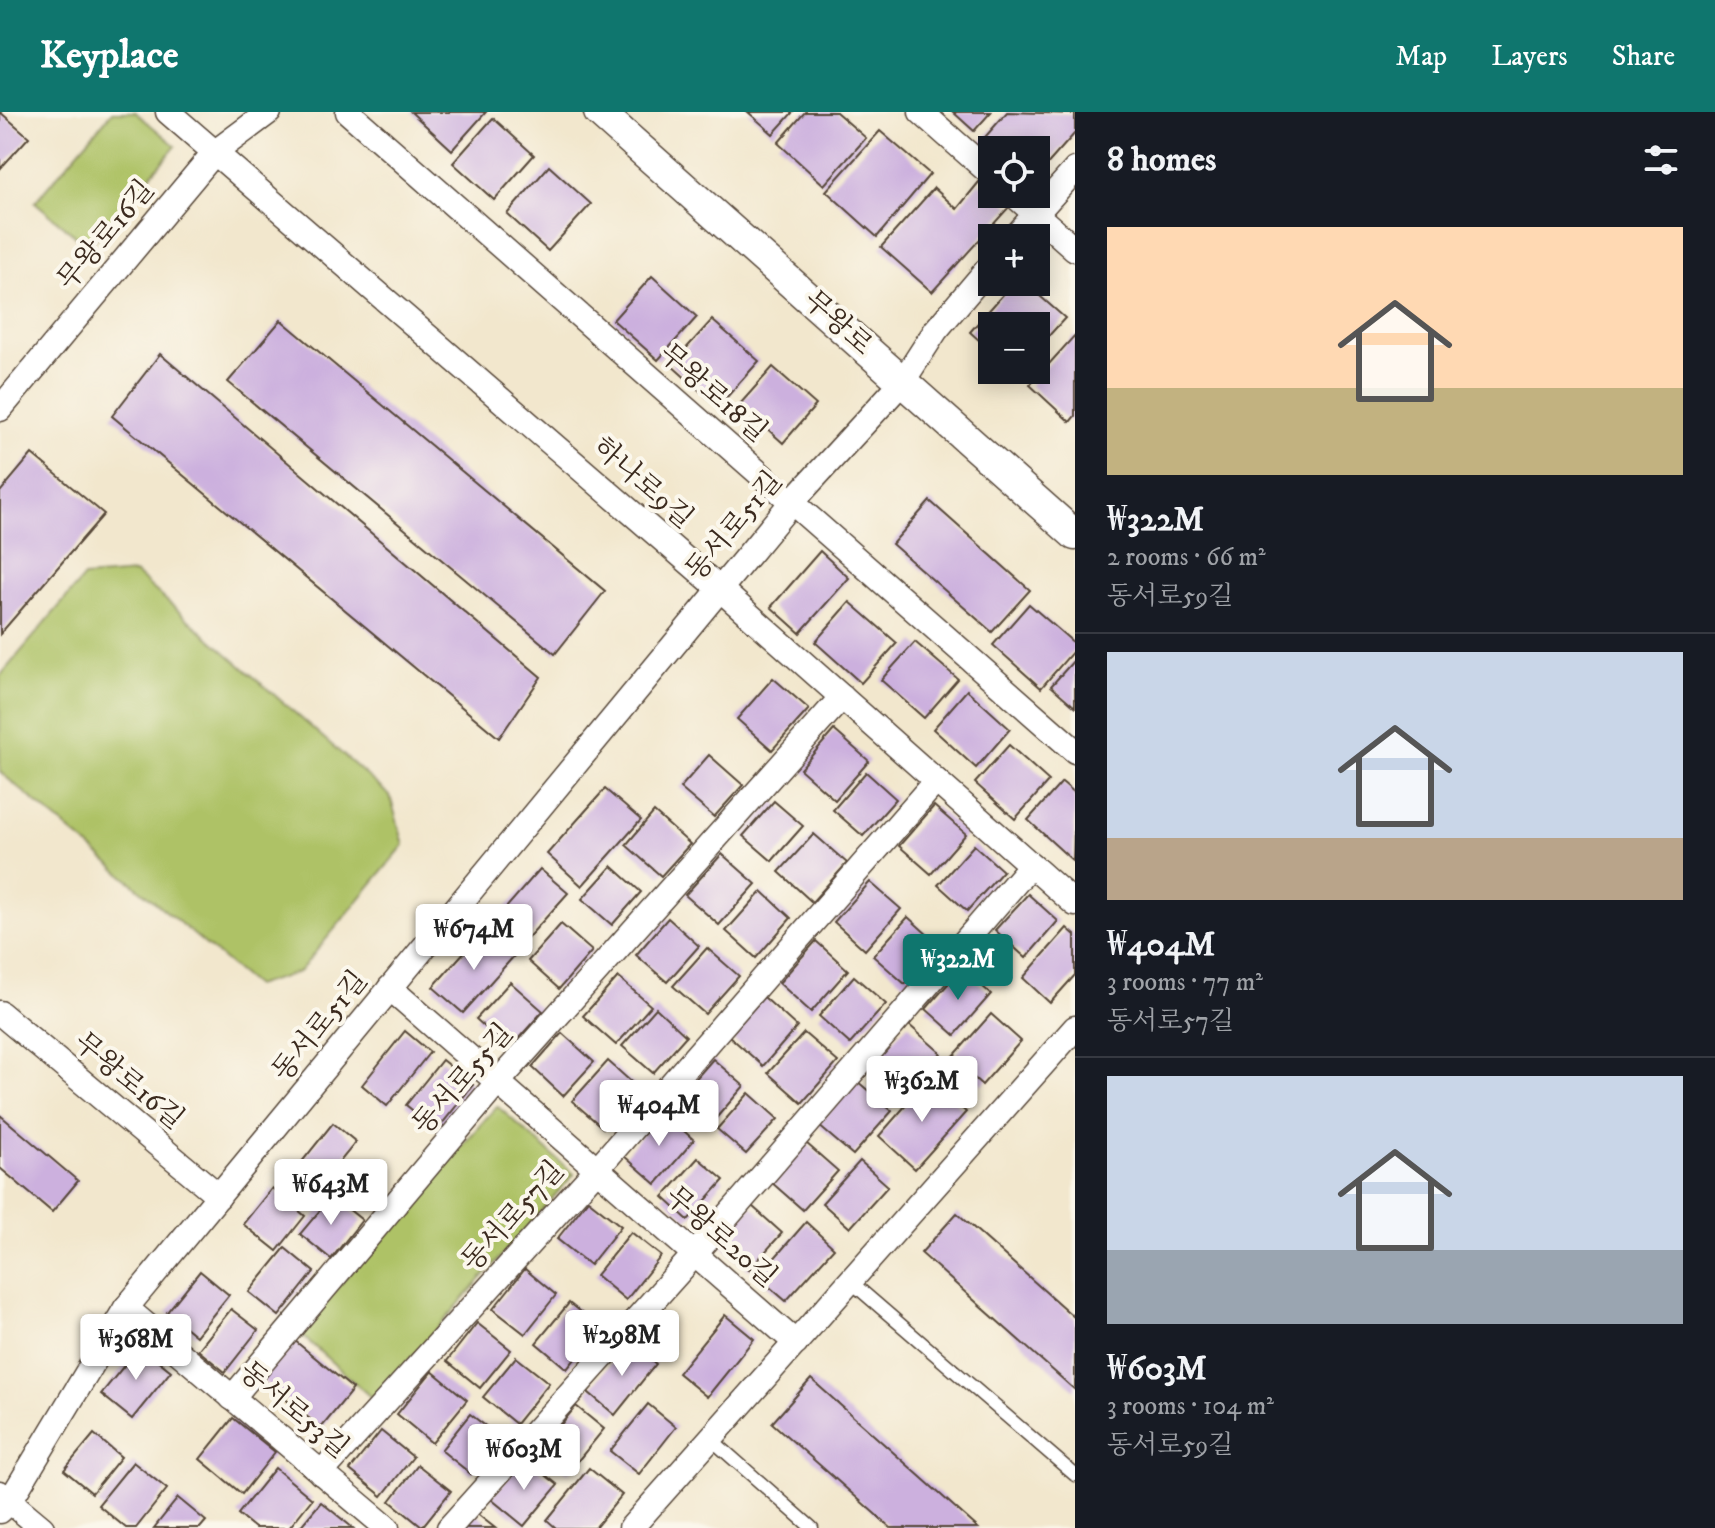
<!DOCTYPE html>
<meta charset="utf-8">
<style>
:root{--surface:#171b24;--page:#20242c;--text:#f1f3f6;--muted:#9ea1a6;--line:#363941;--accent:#0f766e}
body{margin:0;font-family:"IM FELL DW Pica","Noto Serif KR",serif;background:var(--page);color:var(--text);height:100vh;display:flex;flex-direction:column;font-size:30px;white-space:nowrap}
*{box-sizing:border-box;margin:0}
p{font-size:26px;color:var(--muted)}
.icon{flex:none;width:44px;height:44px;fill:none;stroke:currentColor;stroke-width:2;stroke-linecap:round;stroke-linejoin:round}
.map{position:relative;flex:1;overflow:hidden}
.sheet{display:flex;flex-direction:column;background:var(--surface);width:640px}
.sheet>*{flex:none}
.buttons{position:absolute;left:978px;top:24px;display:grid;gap:16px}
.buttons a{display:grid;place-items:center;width:72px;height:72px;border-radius:0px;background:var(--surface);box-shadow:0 4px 20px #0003;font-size:40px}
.price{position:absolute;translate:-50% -68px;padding:0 18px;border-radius:8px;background:#fff;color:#222;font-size:26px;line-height:52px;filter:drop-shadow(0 2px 4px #0008)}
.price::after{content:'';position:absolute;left:50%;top:48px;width:24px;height:18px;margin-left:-12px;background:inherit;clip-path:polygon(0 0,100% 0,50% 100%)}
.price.current{background:var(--accent);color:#fff}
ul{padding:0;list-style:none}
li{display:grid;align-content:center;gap:16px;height:424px;padding:0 32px}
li+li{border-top:2px solid var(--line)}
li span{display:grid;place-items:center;height:248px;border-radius:0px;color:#555}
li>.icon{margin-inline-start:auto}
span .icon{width:144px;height:144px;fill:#fffc;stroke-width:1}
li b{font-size:34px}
h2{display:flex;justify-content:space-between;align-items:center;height:96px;padding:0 32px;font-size:34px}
header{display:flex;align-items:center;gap:48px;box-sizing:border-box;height:112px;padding:0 40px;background:var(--accent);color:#fff}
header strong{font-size:38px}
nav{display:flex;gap:44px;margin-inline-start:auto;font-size:28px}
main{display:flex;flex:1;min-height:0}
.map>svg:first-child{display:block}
.green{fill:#aec266;stroke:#747642;stroke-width:2}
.building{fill:#ccb0de}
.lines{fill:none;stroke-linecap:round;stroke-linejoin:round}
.service-casing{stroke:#564638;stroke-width:15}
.minor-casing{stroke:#564638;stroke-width:27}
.tertiary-casing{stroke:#564638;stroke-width:33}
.service{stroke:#fff;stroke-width:12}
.minor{stroke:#fff;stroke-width:24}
.tertiary{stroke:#fff;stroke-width:30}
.labels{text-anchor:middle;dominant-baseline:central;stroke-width:8;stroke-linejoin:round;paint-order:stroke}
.street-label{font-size:28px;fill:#3b2a1e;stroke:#fbf7ec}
</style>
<header>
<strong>Keyplace</strong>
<nav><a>Map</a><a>Layers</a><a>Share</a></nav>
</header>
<main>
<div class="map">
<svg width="1075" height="1416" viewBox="0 0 1075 1416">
<rect width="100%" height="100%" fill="#fbf7ec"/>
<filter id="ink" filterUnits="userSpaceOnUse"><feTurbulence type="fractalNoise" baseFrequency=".0125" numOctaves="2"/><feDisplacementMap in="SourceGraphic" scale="16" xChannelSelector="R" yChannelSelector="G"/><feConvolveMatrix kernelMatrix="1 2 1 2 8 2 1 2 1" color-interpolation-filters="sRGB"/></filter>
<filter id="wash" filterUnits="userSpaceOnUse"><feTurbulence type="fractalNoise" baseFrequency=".006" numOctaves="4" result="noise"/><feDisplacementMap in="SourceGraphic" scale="32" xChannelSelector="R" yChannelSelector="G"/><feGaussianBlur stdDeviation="1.8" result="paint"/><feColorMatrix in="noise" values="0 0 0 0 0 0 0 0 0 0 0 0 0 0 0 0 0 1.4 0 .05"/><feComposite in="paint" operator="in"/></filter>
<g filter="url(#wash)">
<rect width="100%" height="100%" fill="#f2e7cd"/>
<!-- green -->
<g class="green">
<polygon points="112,0 135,0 176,34 88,135 35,90"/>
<polygon points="135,461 390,684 404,733 299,860 255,874 0,660 0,564 84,465"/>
<polygon points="497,994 574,1062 374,1288 298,1220"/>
</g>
<g id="blocks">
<!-- building -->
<g class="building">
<polygon points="0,0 29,25 0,57"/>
<polygon points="411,0 486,0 452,38"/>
<polygon points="748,0 793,0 773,22"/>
<polygon points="805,0 836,0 866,26 824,73 778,31"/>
<polygon points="953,0 991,0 974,19"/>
<polygon points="1007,0 1075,2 1075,21 1036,65 1036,38 992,38 992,44 979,32"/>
<polygon points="493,6 534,43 494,88 453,51"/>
<polygon points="880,19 930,62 877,125 826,79"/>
<polygon points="549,54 591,92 548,139 507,102"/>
<polygon points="979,70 1010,94 932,180 881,135 934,76 957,97"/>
<polygon points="652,164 697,205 658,248 613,208"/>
<polygon points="1014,170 1024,170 1065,206 1036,238 1036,214 992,214 992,240 970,220"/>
<polygon points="281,208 605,479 555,542 228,270"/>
<polygon points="712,208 759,249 718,295 671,253"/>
<polygon points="1075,223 1075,304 1070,310 1030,273"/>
<polygon points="160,242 541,565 499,626 112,304"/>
<polygon points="773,255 816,293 783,331 740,292"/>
<polygon points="32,342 104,402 0,522 0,380"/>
<polygon points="930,389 1030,478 992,520 892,432"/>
<polygon points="820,439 849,466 800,521 771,495"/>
<polygon points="850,490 897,531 861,571 815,530"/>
<polygon points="1029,492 1075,532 1075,537 1041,576 993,533"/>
<polygon points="915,530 958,567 924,606 881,568"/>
<polygon points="1075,547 1075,595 1051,574"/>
<polygon points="773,566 809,597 772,638 737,607"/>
<polygon points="967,578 1010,617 976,656 933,617"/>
<polygon points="834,618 869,649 835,688 800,657"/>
<polygon points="1009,633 1049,669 1015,707 975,671"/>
<polygon points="709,643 743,673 714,705 680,676"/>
<polygon points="866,660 896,687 863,724 833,698"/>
<polygon points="1062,670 1075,681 1073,749 1028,708"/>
<polygon points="605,677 641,708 582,774 547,742"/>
<polygon points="774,689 803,714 772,749 743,724"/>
<polygon points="934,694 966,722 931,762 899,734"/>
<polygon points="654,700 690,732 661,764 626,733"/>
<polygon points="814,722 847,751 812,790 779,760"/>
<polygon points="974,733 1003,759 967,799 938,773"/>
<polygon points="722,742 756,772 719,813 685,783"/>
<polygon points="612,754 641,780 612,813 582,787"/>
<polygon points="540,757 568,781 524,830 497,806"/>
<polygon points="870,770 901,797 865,838 834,810"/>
<polygon points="762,779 791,806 756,846 726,819"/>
<polygon points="1028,782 1058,809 1026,846 995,818"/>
<polygon points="908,805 939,833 905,872 873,844"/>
<polygon points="668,806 699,834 667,870 636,843"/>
<polygon points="561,812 592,839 559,877 528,849"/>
<polygon points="1067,816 1075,823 1075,863 1050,891 1023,866"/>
<polygon points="484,818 514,844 463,901 433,875"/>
<polygon points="816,829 848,858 811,900 779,871"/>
<polygon points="707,836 739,864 705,902 673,874"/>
<polygon points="962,856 991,882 955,923 926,897"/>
<polygon points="854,864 886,892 850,932 819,904"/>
<polygon points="618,865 651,894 616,933 583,904"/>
<polygon points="510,870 543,899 509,937 476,907"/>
<polygon points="764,885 797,915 763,954 729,924"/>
<polygon points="656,896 686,924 653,961 622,934"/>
<polygon points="991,902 1021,929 982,973 952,946"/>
<polygon points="908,912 941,941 906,980 873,950"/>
<polygon points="405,919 430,940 387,994 362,973"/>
<polygon points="562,921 594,950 563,984 532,955"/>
<polygon points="804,921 838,950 802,991 768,961"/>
<polygon points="713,947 744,974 710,1013 679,986"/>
<polygon points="442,948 473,973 437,1018 406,993"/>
<polygon points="608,949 639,977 603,1016 572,989"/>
<polygon points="929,967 966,1000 915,1057 879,1024"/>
<polygon points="857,969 892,999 853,1043 818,1013"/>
<polygon points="749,981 778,1007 746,1042 717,1017"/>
<polygon points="663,1000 694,1028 656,1072 624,1044"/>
<polygon points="0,1003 78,1069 52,1100 0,1056"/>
<polygon points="333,1011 356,1030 307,1090 284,1072"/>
<polygon points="806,1031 838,1059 803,1098 771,1070"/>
<polygon points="698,1046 724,1068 688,1108 663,1085"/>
<polygon points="860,1049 888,1074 850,1116 822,1091"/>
<polygon points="272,1076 305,1104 277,1139 243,1112"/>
<polygon points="332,1084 362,1108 331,1147 300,1122"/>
<polygon points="588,1088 621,1114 590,1153 557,1127"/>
<polygon points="752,1094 782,1121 749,1158 719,1131"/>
<polygon points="957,1101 1075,1206 1075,1278 921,1141"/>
<polygon points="806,1110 834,1136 786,1189 758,1165"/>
<polygon points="631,1120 661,1144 626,1188 596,1163"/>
<polygon points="285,1136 314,1160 279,1204 249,1180"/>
<polygon points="525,1157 556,1183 525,1222 493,1197"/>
<polygon points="200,1159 229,1183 196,1224 167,1200"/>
<polygon points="569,1191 600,1216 567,1257 536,1231"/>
<polygon points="231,1197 258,1218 225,1260 198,1238"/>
<polygon points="725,1203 754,1227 707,1285 678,1261"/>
<polygon points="477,1211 511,1238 480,1276 447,1249"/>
<polygon points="294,1228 353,1277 321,1316 262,1268"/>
<polygon points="628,1230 656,1252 615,1303 588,1280"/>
<polygon points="140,1234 171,1259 132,1307 101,1282"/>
<polygon points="516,1245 549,1271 516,1312 483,1285"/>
<polygon points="432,1259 467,1288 432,1331 397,1302"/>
<polygon points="811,1267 978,1416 891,1416 772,1311"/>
<polygon points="648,1292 676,1315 639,1362 610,1339"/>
<polygon points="576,1294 604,1317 568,1361 540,1338"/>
<polygon points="470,1302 501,1326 471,1362 441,1338"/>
<polygon points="233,1306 275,1340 242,1382 200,1347"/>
<polygon points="381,1319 413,1345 382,1384 350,1358"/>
<polygon points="94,1322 121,1345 92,1381 64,1358"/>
<polygon points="524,1346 558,1373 524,1414 491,1387"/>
<polygon points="133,1350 167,1377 136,1416 126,1416 98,1393"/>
<polygon points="418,1353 451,1379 422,1415 390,1389"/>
<polygon points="275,1356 312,1387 289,1416 255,1416 238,1402"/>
<polygon points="589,1356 622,1383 595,1416 556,1416 547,1408"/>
<polygon points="178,1386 206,1409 200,1416 154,1416"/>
<polygon points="321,1390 353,1416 299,1416"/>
<polygon points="476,1401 495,1416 464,1416"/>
</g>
</g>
</g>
<g filter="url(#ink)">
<use href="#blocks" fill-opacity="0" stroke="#564638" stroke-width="2"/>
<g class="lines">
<defs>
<g id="service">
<polyline points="850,1169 1075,1363"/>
<polyline points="711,1327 812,1416"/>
</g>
<g id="minor">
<polyline points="168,0 720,477 1075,792"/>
<polyline points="348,0 1075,639"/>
<polyline points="921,0 992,63"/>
<polyline points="1013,82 1075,137"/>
<polyline points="1014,126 1075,58"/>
<polyline points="0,297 214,41 269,0"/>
<polyline points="390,876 796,1231"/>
<polyline points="0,901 219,1084"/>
<polyline points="126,1196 387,1416"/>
<polyline points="232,1286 498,970 842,585"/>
<polyline points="321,1361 597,1057 936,669"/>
<polyline points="0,1381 42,1416"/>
<polyline points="0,1399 10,1389 126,1196 792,390 903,269 936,218 992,152"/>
<polyline points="449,1416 695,1142 1031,753"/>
<polyline points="631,1416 1075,916"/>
</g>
<polyline id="tertiary" points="599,0 1075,423"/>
</defs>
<!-- service casing -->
<use href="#service" class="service-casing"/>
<!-- minor casing -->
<use href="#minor" class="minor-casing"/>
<!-- tertiary casing -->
<use href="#tertiary" class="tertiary-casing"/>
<!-- service -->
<use href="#service" class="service"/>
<!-- minor -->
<use href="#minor" class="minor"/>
<!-- tertiary -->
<use href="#tertiary" class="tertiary"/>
</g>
</g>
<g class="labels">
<!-- street labels -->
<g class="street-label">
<text transform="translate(106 123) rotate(-50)">무왕로16길</text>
<text transform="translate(838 211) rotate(42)">무왕로</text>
<text transform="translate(713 281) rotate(41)">무왕로18길</text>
<text transform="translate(643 371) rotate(41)">하나로9길</text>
<text transform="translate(734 414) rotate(-50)">동서로51길</text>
<text transform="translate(320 914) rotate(-51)">동서로51길</text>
<text transform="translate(463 967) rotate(-49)">동서로55길</text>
<text transform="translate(129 969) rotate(40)">무왕로16길</text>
<text transform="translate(513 1104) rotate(-48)">동서로57길</text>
<text transform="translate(721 1125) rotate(41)">무왕로20길</text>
<text transform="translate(294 1298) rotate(40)">동서로53길</text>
</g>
</g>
</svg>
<div class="buttons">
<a><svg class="icon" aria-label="locate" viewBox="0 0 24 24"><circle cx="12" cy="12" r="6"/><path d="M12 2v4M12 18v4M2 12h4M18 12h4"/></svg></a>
<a>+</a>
<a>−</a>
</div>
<b class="price" style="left:474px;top:860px">₩674M</b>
<b class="price current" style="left:958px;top:890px">₩322M</b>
<b class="price" style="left:922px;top:1012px">₩362M</b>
<b class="price" style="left:659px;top:1036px">₩404M</b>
<b class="price" style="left:331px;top:1115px">₩643M</b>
<b class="price" style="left:622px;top:1266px">₩298M</b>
<b class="price" style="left:136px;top:1270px">₩368M</b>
<b class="price" style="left:524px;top:1380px">₩603M</b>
</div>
<section class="sheet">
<h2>8 homes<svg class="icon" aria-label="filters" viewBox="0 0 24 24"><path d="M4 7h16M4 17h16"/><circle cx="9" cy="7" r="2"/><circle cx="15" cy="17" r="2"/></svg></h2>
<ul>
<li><span style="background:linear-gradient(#ffd9b3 65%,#c2b280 0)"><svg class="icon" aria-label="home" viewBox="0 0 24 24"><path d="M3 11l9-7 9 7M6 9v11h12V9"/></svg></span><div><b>₩322M</b><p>2 rooms · 66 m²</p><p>동서로59길</p></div></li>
<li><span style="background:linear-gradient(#c9d6e8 75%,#b9a48a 0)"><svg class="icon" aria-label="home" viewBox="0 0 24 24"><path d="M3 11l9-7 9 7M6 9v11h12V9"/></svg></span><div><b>₩404M</b><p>3 rooms · 77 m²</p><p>동서로57길</p></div></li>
<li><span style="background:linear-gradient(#c9d6e8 70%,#9aa5b1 0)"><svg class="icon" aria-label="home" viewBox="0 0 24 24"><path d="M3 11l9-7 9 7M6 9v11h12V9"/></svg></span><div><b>₩603M</b><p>3 rooms · 104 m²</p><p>동서로59길</p></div></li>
</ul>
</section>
</main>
